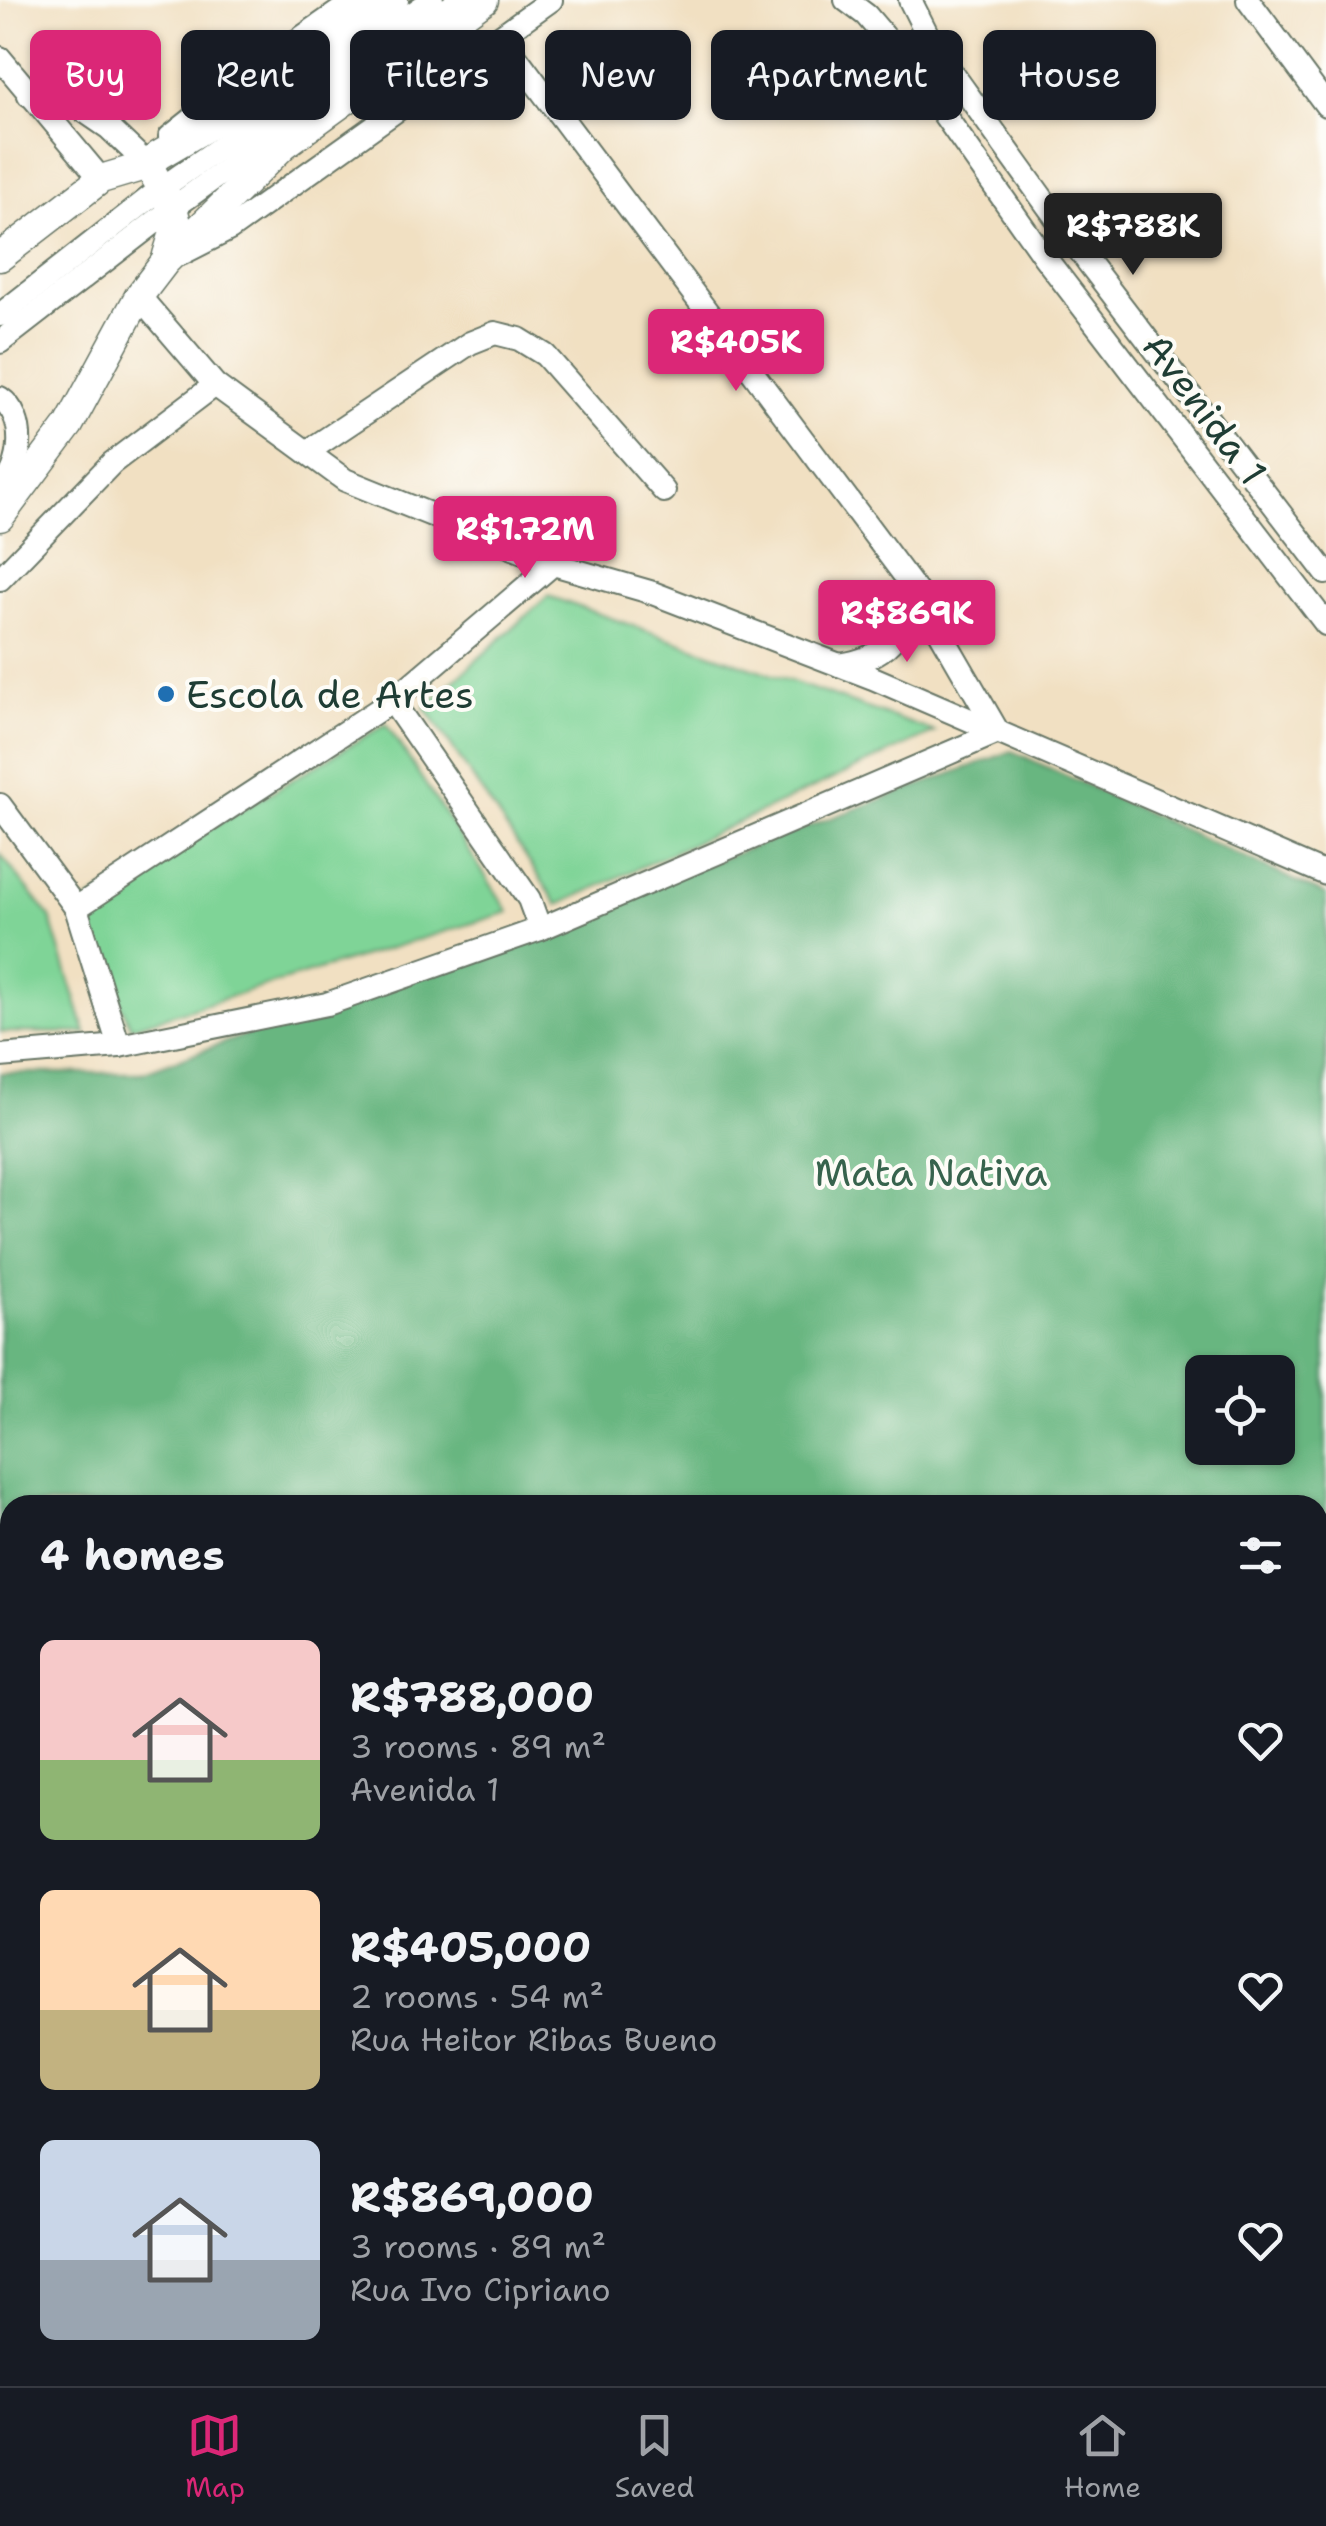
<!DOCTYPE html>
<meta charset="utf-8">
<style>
:root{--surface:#171b24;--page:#20242c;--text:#f1f3f6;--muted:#9ea1a6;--line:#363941;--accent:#db2777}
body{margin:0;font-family:"Shantell Sans",sans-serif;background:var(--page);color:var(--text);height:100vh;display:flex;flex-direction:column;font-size:38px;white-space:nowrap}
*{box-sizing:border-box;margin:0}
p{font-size:32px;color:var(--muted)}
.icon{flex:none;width:55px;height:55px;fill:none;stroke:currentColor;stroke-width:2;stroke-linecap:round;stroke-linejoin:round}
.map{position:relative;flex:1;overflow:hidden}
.side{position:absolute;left:0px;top:1495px;width:1328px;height:892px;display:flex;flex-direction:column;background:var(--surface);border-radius:30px 30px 0 0;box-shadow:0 2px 8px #0004}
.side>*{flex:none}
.guide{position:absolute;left:30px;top:30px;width:1268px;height:90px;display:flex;gap:20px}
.tools{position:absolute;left:1185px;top:1355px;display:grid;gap:20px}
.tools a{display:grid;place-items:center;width:110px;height:110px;border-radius:15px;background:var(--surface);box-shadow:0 2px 8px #0004;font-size:50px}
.price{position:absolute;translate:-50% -85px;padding:0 22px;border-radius:10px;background:var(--accent);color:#fff;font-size:32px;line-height:65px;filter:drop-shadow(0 2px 5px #0008)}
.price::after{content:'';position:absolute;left:50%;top:60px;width:30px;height:22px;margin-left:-15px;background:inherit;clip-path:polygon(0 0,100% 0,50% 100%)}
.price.on{background:#222;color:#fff}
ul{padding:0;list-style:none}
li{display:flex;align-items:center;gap:30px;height:250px;padding:0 40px}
li span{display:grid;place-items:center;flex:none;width:280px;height:200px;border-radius:15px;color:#555}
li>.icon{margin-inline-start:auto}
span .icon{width:120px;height:120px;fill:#fffc;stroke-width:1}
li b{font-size:42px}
h2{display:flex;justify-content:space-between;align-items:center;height:120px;padding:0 40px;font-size:42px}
.chip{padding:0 35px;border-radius:15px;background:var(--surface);box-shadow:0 2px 8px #0004;font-size:35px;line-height:90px}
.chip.on{background:var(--accent);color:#fff}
.tabs{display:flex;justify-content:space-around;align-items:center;height:140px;border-top:2px solid var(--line);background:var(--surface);font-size:28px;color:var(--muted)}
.tabs a{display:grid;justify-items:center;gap:5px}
.tabs .on{color:var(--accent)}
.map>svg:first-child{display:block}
.green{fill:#7fd497;stroke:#4f8866;stroke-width:2.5}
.forest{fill:#67b680;stroke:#437a5a;stroke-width:2.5;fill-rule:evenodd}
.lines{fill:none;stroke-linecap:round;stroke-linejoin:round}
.minor-casing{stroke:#687666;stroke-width:26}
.major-casing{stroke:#687666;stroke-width:31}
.minor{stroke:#fff;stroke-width:22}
.major{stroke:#fff;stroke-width:28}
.poi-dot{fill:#1f6fb2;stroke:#fdfcf7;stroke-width:4}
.labels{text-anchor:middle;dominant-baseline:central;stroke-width:8;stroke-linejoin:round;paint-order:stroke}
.street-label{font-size:38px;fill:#1f3d34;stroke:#fdfcf7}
.poi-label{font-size:38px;fill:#1f3d34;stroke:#fdfcf7;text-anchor:start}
.park-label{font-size:38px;fill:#37634d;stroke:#fdfcf7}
</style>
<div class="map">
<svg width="1326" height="2386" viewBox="0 0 1326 2386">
<rect width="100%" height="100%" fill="#fdfcf7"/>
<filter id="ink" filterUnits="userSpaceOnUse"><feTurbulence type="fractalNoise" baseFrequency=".01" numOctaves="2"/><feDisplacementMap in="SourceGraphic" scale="20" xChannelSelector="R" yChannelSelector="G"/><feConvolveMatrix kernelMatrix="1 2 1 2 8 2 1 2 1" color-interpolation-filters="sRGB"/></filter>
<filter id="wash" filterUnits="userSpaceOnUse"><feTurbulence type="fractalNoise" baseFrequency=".0048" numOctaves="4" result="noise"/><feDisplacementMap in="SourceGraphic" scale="40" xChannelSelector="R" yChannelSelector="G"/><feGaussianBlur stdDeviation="2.25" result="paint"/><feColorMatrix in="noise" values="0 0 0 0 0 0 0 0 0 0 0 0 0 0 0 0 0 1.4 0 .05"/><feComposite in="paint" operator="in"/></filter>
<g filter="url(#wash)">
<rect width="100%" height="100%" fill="#f1e0c2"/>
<!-- green -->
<g class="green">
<polygon points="548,596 935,732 558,905 425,707"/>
<polygon points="386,724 509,912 131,1027 76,908"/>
<polygon points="0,854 50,917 86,1033 0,1032"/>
</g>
<!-- forest -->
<path class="forest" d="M1012,751L1326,895V2343L1318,2348V1505H10V2378H924L917,2386H0V1073H142ZM1202,1372H1278V1448H1202Z"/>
</g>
<g filter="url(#ink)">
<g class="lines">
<defs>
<g id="minor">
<polyline points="846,0 866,15 912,69 1043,255 1326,624"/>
<polyline points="910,0 934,48 1088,262 1326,573"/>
<polyline points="1248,0 1326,105"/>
<polyline points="502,38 917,592 998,732"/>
<polyline points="0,58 101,179"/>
<polyline points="29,95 74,104 109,128 148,165"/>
<polyline points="170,137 248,75 356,0"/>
<polyline points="181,254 230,229 551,0"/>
<polyline points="139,296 215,385 345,480 553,564 650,592 873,678 1326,874"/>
<polyline points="0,315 162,188 432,0"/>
<polyline points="0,342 173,208 460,0"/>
<path d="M0,398C28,417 23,468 0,489"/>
<polyline points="307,452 470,343 495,333 519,339 545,355 664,491"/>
<polyline points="0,579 112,463 215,385"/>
<path d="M839,665C888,658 901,636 917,592"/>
<polyline points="392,701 529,899 540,929"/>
<polyline points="0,805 76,908 119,1046"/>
<polyline points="76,908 392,701 553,564"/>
<polyline points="0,1056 119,1046 327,1004 540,929 998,732"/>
</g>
<g id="major">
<polyline points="148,165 173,208 177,223 167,255"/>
<polyline points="0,257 101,179 148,165 159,155 258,97 394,0"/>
<polyline points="0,517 69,425 139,296 165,262 284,145 484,0"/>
</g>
</defs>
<!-- minor casing -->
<use href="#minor" class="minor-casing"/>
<!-- major casing -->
<use href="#major" class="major-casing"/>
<!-- minor -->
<use href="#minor" class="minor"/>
<!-- major -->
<use href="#major" class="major"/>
</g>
</g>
<!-- markers -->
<circle class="poi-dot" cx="166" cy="694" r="10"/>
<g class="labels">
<!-- street labels -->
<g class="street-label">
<text transform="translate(1205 409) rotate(53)">Avenida 1</text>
</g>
<!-- poi labels -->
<g class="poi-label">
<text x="186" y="694">Escola de Artes</text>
</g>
<!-- park labels -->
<g class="park-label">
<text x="931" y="1172">Mata Nativa</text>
</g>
</g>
</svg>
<div class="tools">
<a><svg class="icon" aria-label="locate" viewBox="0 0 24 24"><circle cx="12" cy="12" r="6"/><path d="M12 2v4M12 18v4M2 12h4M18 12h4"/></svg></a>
</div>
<b class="price on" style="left:1133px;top:278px">R$788K</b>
<b class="price" style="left:736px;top:394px">R$405K</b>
<b class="price" style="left:525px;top:581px">R$1.72M</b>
<b class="price" style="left:907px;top:665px">R$869K</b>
<div class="guide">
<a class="chip on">Buy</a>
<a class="chip">Rent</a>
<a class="chip">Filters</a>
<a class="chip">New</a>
<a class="chip">Apartment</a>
<a class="chip">House</a>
</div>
<section class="side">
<h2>4 homes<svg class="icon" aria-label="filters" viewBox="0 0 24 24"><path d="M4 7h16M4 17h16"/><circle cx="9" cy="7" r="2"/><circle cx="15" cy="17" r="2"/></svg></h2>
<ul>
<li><span style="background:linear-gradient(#f6c9c9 60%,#8fb573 0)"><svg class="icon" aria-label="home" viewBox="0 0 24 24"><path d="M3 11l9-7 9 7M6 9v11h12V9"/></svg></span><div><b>R$788,000</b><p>3 rooms · 89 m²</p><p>Avenida 1</p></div><svg class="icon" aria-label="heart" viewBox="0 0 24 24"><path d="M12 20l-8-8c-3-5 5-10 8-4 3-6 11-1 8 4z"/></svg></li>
<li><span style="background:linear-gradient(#ffd9b3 60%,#c2b280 0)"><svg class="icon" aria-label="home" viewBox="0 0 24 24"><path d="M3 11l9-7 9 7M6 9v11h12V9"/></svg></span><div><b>R$405,000</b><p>2 rooms · 54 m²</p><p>Rua Heitor Ribas Bueno</p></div><svg class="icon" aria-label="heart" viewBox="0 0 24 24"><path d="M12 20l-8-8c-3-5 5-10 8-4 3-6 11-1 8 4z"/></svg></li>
<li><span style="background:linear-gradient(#c9d6e8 60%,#9aa5b1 0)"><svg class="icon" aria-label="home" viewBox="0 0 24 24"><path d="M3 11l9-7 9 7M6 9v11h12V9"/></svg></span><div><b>R$869,000</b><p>3 rooms · 89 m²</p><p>Rua Ivo Cipriano</p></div><svg class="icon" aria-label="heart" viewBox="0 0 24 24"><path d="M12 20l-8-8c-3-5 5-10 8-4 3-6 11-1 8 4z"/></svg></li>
</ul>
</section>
</div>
<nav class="tabs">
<a class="on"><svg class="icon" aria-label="map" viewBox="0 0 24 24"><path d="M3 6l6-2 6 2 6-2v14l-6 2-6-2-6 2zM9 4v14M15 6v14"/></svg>Map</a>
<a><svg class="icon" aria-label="saved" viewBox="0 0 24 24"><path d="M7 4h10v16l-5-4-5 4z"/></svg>Saved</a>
<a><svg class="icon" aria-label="home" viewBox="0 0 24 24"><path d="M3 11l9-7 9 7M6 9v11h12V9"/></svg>Home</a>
</nav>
